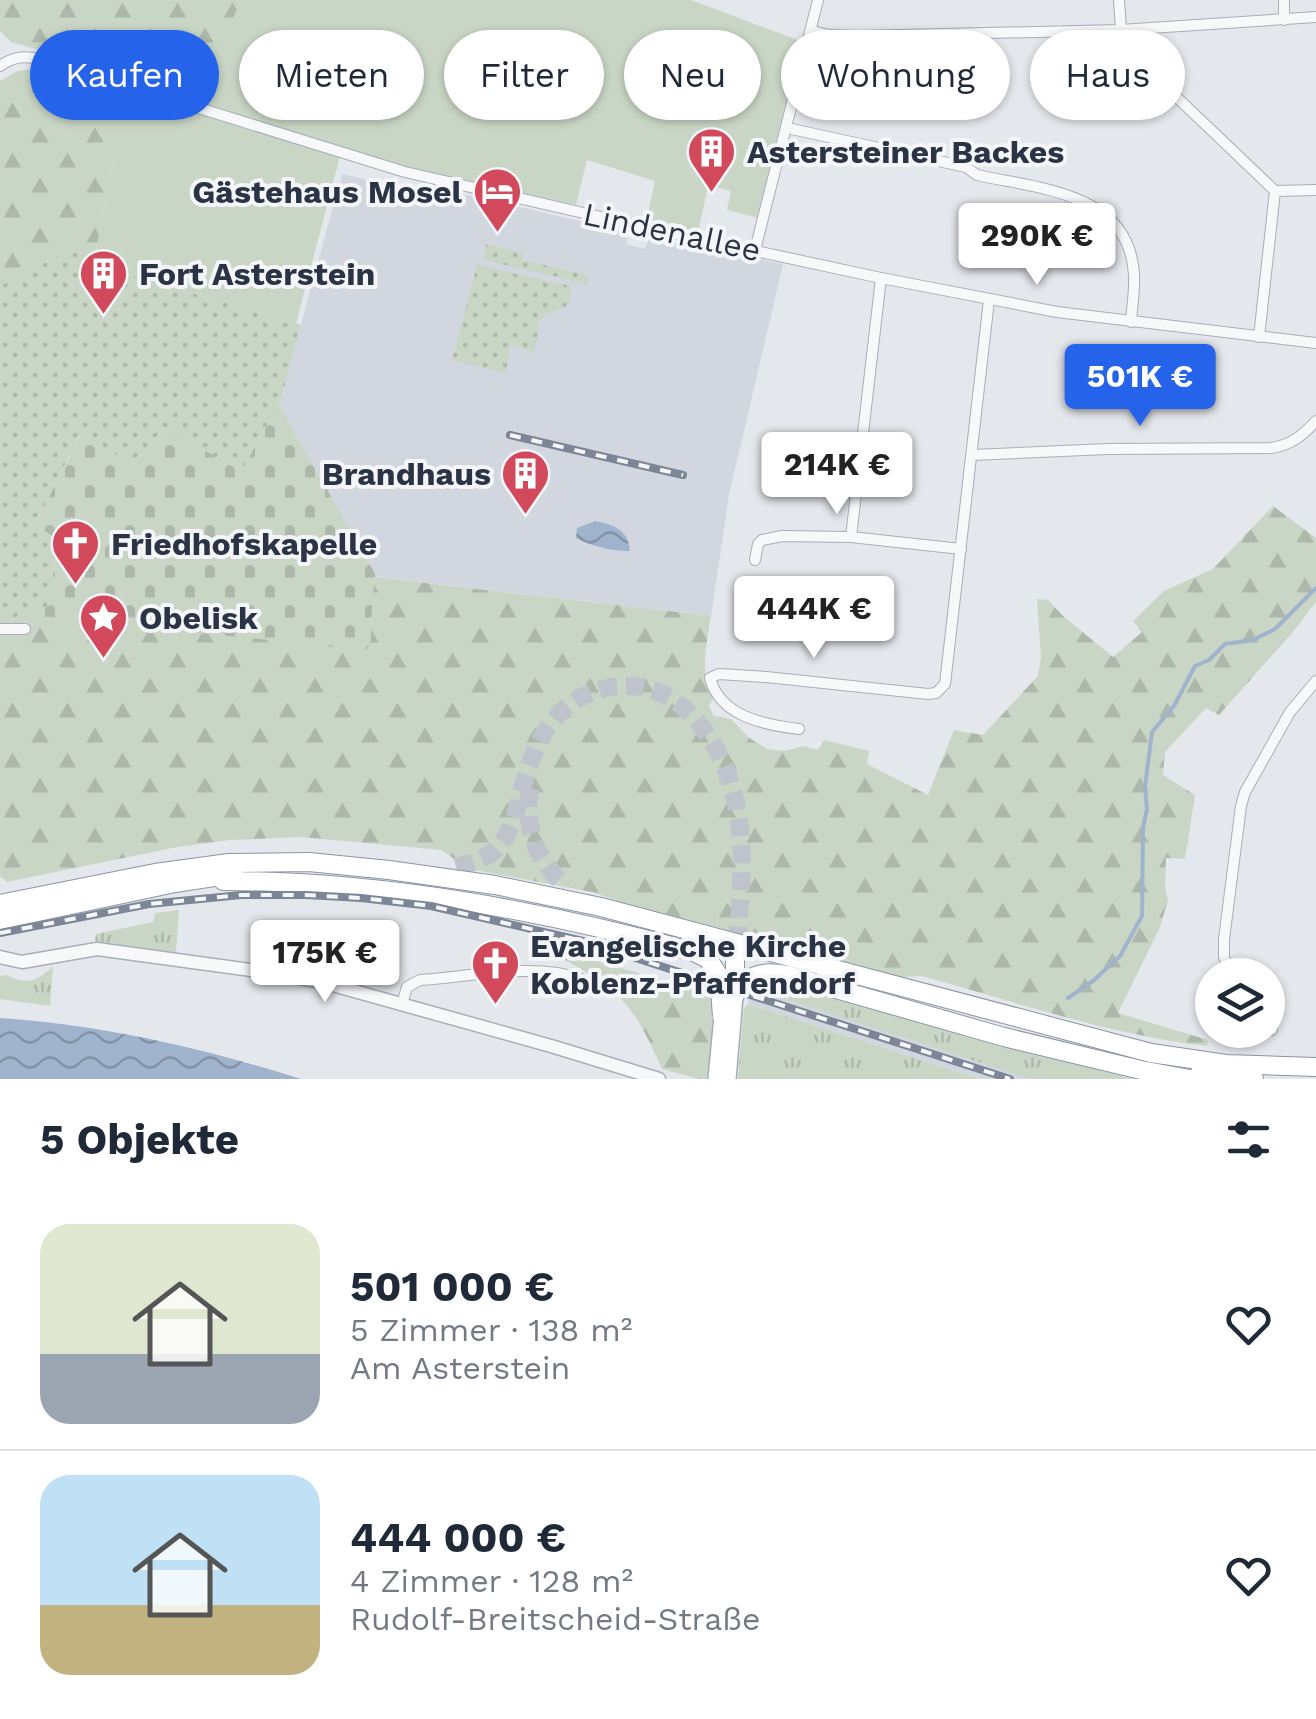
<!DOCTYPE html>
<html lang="de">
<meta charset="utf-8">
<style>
:root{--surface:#fff;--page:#f2f2f3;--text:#1f2937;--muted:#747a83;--line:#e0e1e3;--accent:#2563eb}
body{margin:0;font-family:"Work Sans",sans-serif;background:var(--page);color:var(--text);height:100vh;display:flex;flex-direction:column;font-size:38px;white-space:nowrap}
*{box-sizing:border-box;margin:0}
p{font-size:32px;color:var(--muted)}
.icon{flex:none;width:55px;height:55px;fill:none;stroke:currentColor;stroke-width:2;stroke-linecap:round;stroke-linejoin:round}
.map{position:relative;height:1079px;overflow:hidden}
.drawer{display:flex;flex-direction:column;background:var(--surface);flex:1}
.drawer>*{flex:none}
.banner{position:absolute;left:30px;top:30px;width:1258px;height:90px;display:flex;gap:20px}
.tools{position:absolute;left:1195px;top:958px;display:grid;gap:20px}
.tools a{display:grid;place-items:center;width:90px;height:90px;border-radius:50%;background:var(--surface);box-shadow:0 2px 8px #0004;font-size:50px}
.price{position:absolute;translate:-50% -85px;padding:0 22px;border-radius:10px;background:#fff;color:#222;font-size:32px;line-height:65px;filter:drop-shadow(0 2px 5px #0008)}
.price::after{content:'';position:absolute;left:50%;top:60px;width:30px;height:22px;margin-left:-15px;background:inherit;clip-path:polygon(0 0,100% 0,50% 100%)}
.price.selected{background:var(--accent);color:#fff}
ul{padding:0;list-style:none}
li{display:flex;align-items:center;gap:30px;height:250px;padding:0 40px}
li+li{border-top:2px solid var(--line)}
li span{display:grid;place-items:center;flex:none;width:280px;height:200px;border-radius:30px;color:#555}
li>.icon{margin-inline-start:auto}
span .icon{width:120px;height:120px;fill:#fffc;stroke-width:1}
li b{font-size:42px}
h2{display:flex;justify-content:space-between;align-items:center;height:120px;padding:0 40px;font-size:42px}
.pill{padding:0 35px;border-radius:45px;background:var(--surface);box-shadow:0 2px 8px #0004;font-size:35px;line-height:90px}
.pill.selected{background:var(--accent);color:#fff}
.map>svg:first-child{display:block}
.built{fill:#d2d6de}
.grass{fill:url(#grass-tufts)}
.forest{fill:url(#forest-firs)}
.cemetery{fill:url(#cemetery-stones)}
.park{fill:url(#park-dots)}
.pitch{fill:#c9d6c5}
.water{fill:url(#water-waves)}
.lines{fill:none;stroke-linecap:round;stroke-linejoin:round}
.stream{stroke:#9fb4cc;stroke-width:4}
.trunk-tunnel{stroke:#bfc3cb;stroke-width:18;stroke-dasharray:18 9;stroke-linecap:butt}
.minor-casing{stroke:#a9aeb7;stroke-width:12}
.tertiary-casing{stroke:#a9aeb7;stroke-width:15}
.primary-casing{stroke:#a3abb8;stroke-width:18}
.trunk-casing{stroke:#8b94a3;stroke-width:20}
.minor{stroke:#f7f8fa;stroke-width:10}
.tertiary{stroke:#f7f8fa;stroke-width:12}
.primary{stroke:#fff;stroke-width:15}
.trunk{stroke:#fff;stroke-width:18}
.rail-casing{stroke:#7d8696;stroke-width:8}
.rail{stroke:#f4f6f9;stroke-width:4;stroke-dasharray:11;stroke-linecap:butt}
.primary-bridge-casing{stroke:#a3abb8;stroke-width:18;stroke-linecap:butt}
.trunk-bridge-casing{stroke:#8b94a3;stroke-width:20;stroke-linecap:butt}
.primary-bridge{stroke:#fff;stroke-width:15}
.trunk-bridge{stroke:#fff;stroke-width:18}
.labels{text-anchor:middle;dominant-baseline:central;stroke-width:8;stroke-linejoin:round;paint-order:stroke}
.poi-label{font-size:32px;font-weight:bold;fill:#2b3445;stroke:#f4f6f9;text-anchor:start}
.street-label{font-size:32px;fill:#2b3445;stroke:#f4f6f9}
</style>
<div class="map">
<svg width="1316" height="1079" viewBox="0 0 1316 1079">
<defs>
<pattern id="grass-tufts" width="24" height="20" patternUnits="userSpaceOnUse" patternTransform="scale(2.5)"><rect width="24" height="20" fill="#c9d6c5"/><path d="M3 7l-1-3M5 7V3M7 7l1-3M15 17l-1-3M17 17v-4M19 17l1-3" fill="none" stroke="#adb8ab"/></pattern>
<pattern id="forest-firs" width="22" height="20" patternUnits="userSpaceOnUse" patternTransform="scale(2.5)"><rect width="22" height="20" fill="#c9d6c5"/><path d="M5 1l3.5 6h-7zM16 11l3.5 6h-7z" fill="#adb8ab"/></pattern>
<pattern id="cemetery-stones" width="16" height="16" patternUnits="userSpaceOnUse" patternTransform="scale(2.5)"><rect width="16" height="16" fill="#c9d6c5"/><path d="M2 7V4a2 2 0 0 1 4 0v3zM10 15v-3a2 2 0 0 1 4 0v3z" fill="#adb8ab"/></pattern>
<pattern id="park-dots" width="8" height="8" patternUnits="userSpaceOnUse" patternTransform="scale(2.5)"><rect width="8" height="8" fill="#c9d6c5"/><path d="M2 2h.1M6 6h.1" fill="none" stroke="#adb8ab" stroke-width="1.8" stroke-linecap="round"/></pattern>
<pattern id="water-waves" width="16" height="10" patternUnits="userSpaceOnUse" patternTransform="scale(2.5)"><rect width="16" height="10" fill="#9fb4cc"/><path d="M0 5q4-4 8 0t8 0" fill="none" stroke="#8293a7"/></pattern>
</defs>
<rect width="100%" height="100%" fill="#e4e7ec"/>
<!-- built -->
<g class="built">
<polygon points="342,174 412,190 422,185 620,230 627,236 626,244 645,249 648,240 652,237 783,264 729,495 711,616 377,577 279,405"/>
<polygon points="755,989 1011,1071 1031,1079 980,1079 748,1004 749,996"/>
</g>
<!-- grass -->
<g class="grass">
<polygon points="179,910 176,953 95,941 96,934 153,922 155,913"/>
<path d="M53,966L50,1006L0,999V976L7,975C25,986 38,981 53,966Z"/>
<polygon points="765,983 782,984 1132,1079 1030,1079 752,988"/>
<polygon points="748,1004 980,1079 738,1079 744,1008"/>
</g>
<!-- forest -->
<g class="forest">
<polygon points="0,0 241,0 219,54 206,71 197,94 11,42 0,31"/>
<polygon points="33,69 144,102 117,142 96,251 60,254 0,286 0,81 17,71"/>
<path d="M1273,506L1316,538V602L1292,633L1219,715L1206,708L1165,752L1163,775L1195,795L1185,859L1166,858L1165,888L1168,900L1160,927L1118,1013L1208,1040L1207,1046C1110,1035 1016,1002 922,976L903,977L621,902L592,892L469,869L441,850L302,837L230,840L177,847L7,882L0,876V629H25L46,617L370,644L374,577L711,616C707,644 698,673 714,697L709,706L714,716L731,719L748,737L767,749L785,751L803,746L818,750L824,740L869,751L867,764L928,795L954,730L983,735L1038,676L1041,657L1037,599L1048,600L1062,615L1113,657L1142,632L1133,621L1164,591L1213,569Z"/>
<path d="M558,950L715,995L709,1079H699L662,1069C632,1001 620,990 556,955Z"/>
</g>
<!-- cemetery -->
<polygon class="cemetery" points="279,405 377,577 374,577 370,644 366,650 46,617 25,629 27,616 41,607 48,607 60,542 35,524 81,434 134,464 164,427 241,471"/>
<!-- park -->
<g class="park">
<polygon points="486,244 523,253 522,260 588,275 587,284 484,260"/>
<path d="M96,251L111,269L301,325L279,405L241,471L164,427L134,464L80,435L35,524L60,542L48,607C34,607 27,616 23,628H0V286L60,254Z"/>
<polygon points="477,265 570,286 570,300 565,307 544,316 537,323 538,336 534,352 511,345 506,373 452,360"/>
</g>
<!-- pitch -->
<polygon class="pitch" points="241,0 691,0 803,42 759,218 727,210 731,191 708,185 698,234 646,223 655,181 587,160 576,205 426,173 342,148 296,324 111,269 96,251 117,142 144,102 189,115 206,71 219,53"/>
<!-- water -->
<g class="water">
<path d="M595,521C614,525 628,529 630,551C614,552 591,546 576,538L577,528Z"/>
<path d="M0,1018C103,1025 203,1048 301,1079H0Z"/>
</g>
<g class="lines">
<!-- stream -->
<polyline class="stream" points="1068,998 1093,981 1120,956 1142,916 1143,827 1147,809 1145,787 1152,732 1174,706 1195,666 1209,660 1225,644 1253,640 1275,629 1316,588"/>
<!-- trunk-tunnel -->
<g class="trunk-tunnel">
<path d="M530,789C524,827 536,861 566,886"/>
<path d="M456,867C471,863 486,860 497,848C511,834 516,813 521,793C533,748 549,705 599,690C681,666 730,751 739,821C745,866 739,913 736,958"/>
</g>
<defs>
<g id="minor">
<polyline points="1119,0 1122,45 1275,191 1259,337"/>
<polyline points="1284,0 1284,20"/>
<polyline points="812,31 829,35 859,36 1120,30 1316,17"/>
<path d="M0,66C14,56 24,56 41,59L405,172L640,226L881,278L1057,312L1316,343"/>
<path d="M787,128L966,167L977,175C1039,189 1130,192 1134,275C1135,290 1132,306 1131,322"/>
<polyline points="1275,191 1316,190"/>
<polyline points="755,250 818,0"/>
<path d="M972,455L1108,449L1271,448C1291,445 1302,436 1316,421"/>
<polyline points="851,537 881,278"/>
<polyline points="755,560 758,544 762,540 782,536 851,537 961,549"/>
<polyline points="0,629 25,629"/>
<path d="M799,729C766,725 720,717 710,678L719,674L766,677L928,694L936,693L945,684L989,300"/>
<polyline points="1231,975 1224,957 1224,939 1241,806 1245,792 1290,712 1316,681"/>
<path d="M402,1004L407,987L420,980C468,977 535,962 581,979"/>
<polyline points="1268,1026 1272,1030"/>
</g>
<polyline id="tertiary" points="0,957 22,962 97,949 265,972 322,982 551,1046 659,1079"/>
<g id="primary">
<polyline points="716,1079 722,1016"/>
<polyline points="728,1079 733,1021"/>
</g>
<g id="trunk">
<path d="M223,881C383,881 540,910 694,952L708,959L719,976"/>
<polyline points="0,904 155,873 229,863 309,862 389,870 495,885 601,907 1151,1053 1226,1064 1316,1067"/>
<polyline points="0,920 175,883 233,874"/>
<polyline points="735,982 735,958"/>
<path d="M742,984C756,972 770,972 787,975L1004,1037L1141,1070L1190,1079"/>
<polyline points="1200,1072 1254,1079"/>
</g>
</defs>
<!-- minor casing -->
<use href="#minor" class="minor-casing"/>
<!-- tertiary casing -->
<use href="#tertiary" class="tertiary-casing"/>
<!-- primary casing -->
<use href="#primary" class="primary-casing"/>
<!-- trunk casing -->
<use href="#trunk" class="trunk-casing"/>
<!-- minor -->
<use href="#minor" class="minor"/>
<!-- tertiary -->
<use href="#tertiary" class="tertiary"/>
<!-- primary -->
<use href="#primary" class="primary"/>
<!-- trunk -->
<use href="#trunk" class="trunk"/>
<defs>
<g id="rail">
<polyline points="510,435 683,475"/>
<polyline points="0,933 149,904 241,895 306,895 361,898 431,906 583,941 1010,1079"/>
</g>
</defs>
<!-- rail casing -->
<use href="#rail" class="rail-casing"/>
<!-- rail -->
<use href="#rail" class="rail"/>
<defs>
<polyline id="primary-bridge" points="733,1021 735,995"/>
<g id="trunk-bridge">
<polyline points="719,976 722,1016"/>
<polyline points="735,995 742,984"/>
</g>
</defs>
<!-- primary-bridge casing -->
<use href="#primary-bridge" class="primary-bridge-casing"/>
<!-- trunk-bridge casing -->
<use href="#trunk-bridge" class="trunk-bridge-casing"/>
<!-- primary-bridge -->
<use href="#primary-bridge" class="primary-bridge"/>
<!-- trunk-bridge -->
<use href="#trunk-bridge" class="trunk-bridge"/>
</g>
<!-- icons -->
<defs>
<symbol id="building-pin" viewBox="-11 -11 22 30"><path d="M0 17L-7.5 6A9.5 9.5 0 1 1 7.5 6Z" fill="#d1495b" stroke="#f4f6f9"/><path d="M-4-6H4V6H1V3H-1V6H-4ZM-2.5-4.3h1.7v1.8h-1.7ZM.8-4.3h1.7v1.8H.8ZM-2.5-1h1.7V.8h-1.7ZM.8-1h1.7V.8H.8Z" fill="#fff"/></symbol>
<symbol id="hotel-pin" viewBox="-11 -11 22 30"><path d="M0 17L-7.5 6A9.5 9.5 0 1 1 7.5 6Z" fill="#d1495b" stroke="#f4f6f9"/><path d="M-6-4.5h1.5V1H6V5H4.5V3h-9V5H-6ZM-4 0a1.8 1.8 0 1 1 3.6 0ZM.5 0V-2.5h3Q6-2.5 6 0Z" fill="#fff"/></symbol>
<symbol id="church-pin" viewBox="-11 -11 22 30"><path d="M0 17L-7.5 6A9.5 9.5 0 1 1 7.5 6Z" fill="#d1495b" stroke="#f4f6f9"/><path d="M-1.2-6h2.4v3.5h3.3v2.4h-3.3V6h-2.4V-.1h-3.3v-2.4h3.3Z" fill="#fff"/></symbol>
<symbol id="sight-pin" viewBox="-11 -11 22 30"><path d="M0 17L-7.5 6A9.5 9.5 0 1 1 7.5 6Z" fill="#d1495b" stroke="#f4f6f9"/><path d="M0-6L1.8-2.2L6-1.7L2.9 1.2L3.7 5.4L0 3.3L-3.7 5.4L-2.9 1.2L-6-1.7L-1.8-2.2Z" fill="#fff"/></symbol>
</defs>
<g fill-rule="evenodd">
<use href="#building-pin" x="684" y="124" width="55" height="75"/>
<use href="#hotel-pin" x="470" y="164" width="55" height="75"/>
<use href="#building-pin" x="76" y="246" width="55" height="75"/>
<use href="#building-pin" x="498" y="446" width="55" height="75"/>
<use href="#church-pin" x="48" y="516" width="55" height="75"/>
<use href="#sight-pin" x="76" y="590" width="55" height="75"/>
<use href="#church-pin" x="468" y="936" width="55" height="75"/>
</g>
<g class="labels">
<!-- poi labels -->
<g class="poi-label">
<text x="747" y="152">Astersteiner Backes</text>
<text x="462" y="192" text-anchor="end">Gästehaus Mosel</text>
<text x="139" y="274">Fort Asterstein</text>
<text x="491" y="474" text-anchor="end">Brandhaus</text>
<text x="111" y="544">Friedhofskapelle</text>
<text x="139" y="618">Obelisk</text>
<text x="530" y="946">Evangelische Kirche<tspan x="530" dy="37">Koblenz-Pfaffendorf</tspan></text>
</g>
<!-- street labels -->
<g class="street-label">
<text transform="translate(672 232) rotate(12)">Lindenallee</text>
</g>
</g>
</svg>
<div class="tools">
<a><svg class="icon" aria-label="layers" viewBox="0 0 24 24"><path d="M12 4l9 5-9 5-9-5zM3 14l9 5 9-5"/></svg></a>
</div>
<b class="price" style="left:1037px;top:288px">290K €</b>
<b class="price selected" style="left:1140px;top:429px">501K €</b>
<b class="price" style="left:837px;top:517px">214K €</b>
<b class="price" style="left:814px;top:661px">444K €</b>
<b class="price" style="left:325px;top:1005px">175K €</b>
<div class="banner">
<a class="pill selected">Kaufen</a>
<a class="pill">Mieten</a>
<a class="pill">Filter</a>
<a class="pill">Neu</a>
<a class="pill">Wohnung</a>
<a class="pill">Haus</a>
</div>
</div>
<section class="drawer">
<h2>5 Objekte<svg class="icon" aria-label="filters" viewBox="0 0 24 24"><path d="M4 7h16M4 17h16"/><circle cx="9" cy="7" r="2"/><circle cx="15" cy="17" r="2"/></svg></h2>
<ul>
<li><span style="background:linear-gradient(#dfe7d0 65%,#9aa5b1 0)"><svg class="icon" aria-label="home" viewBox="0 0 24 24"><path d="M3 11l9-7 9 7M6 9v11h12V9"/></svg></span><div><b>501 000 €</b><p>5 Zimmer · 138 m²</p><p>Am Asterstein</p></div><svg class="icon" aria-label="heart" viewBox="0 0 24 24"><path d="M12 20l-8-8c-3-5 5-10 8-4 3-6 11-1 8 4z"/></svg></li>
<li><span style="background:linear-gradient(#bfe0f5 65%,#c2b280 0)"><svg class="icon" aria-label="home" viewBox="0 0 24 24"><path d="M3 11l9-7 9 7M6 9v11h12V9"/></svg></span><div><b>444 000 €</b><p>4 Zimmer · 128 m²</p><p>Rudolf-Breitscheid-Straße</p></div><svg class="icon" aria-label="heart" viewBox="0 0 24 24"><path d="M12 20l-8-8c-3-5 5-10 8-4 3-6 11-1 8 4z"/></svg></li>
</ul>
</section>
